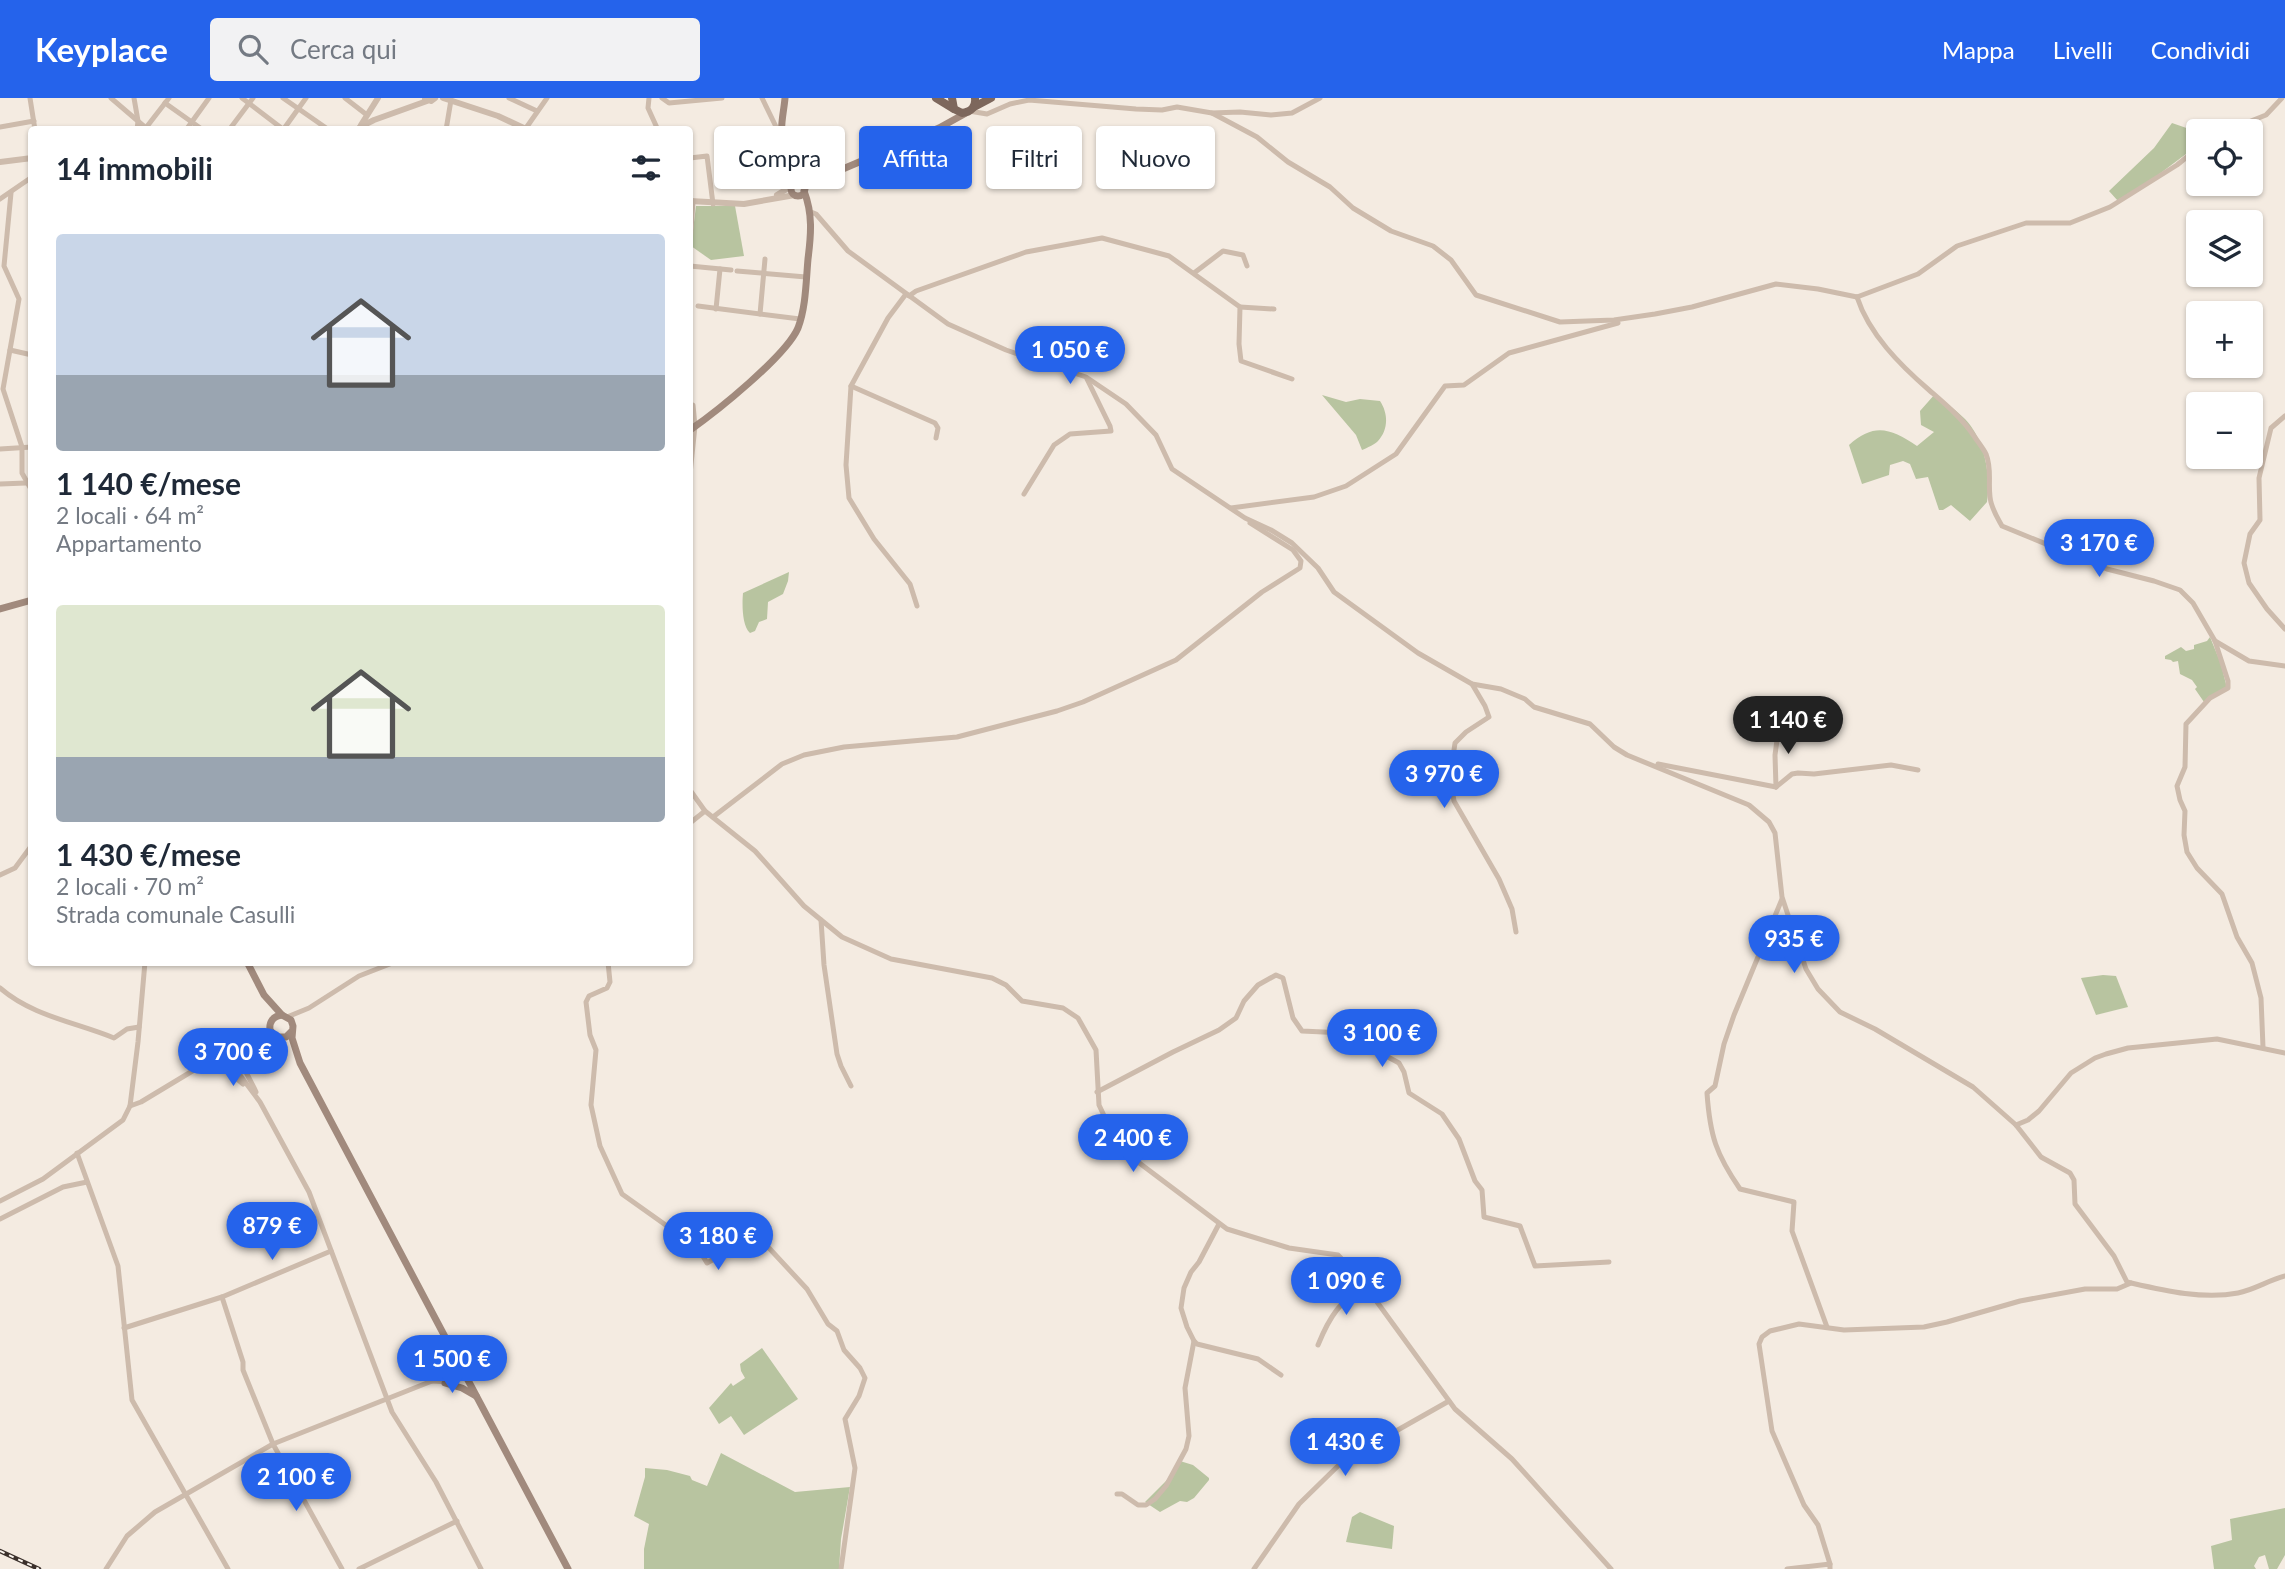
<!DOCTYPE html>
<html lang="it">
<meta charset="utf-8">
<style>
:root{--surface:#fff;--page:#f2f2f3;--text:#1f2937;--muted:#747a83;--accent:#2563eb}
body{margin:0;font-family:Lato,sans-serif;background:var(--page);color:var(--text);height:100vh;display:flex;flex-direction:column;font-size:26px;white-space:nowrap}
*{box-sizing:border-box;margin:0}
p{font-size:23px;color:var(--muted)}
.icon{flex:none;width:38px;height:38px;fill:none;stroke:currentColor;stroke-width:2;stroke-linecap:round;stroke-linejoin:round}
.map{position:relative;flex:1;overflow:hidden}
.drawer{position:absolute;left:28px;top:28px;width:665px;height:840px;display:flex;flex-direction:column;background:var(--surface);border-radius:7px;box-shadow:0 2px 5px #0004}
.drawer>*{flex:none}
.top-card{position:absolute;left:714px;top:28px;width:665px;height:63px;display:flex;gap:14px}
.tools{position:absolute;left:2186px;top:21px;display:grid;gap:14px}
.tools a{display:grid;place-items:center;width:77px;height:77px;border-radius:7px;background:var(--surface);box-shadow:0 2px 5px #0004;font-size:35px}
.price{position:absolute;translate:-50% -60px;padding:0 16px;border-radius:24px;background:var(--accent);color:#fff;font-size:23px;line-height:46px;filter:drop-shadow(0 2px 4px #0008)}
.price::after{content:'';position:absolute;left:50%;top:42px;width:21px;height:16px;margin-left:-10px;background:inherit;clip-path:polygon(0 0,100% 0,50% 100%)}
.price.selected{background:#222;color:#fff}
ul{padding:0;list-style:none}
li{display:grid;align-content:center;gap:14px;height:371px;padding:0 28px}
li span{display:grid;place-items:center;height:217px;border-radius:7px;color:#555}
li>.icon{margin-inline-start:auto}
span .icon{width:126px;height:126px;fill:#fffc;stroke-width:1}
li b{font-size:30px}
h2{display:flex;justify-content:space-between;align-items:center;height:84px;padding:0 28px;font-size:30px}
.pill{padding:0 24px;border-radius:7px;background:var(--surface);box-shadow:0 2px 5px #0004;font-size:24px;line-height:63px}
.pill.selected{background:var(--accent);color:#fff}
header{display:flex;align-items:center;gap:42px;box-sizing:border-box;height:98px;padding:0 35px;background:var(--accent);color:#fff}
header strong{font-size:33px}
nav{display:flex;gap:38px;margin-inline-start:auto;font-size:24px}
.search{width:490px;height:63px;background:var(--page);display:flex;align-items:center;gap:18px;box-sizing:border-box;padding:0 24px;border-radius:7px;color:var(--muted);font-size:26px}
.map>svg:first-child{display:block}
.green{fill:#b8c4a0}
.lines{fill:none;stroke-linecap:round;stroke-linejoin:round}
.minor{stroke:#cdbbac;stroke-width:5}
.tertiary{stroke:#cdbbac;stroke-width:6}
.secondary{stroke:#a18a7d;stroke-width:7}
.primary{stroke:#7d675c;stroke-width:8}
.rail-casing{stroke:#3b302b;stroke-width:4.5}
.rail{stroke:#fbf5ee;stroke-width:2;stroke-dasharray:5;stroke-linecap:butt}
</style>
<header>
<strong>Keyplace</strong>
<div class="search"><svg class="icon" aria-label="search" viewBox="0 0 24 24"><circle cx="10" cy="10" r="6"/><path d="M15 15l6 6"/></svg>Cerca qui</div>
<nav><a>Mappa</a><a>Livelli</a><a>Condividi</a></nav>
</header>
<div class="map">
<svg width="2285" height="1471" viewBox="0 0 2285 1471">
<rect width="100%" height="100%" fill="#f4ebe1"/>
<!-- green -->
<g class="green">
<polygon points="2172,25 2198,34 2198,47 2146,86 2118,103 2109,93 2154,50"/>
<polygon points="696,108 735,108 744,158 711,162 691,148"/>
<path d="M1935,296C1945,304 1956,312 1965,321C1985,342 1991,377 1987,404L1970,423L1951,407L1943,412H1939L1928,379L1916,381L1910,366L1903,363L1890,367L1889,377L1862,386L1849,347C1875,324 1891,331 1917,348L1934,334L1921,327L1920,313Z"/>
<path d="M1322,297L1346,304L1360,301L1380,303C1388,315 1389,331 1378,343C1375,346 1367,350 1362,352L1356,337Z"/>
<path d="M789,474L788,483L783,496L768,504L767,521L759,524L755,533L750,535C742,528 742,506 743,495Z"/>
<polygon points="2210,539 2221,566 2227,590 2204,604 2195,591 2197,589 2192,582 2180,576 2178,563 2173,564 2171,562 2165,561 2165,558 2181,549 2186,553 2194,551 2194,547 2207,543"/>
<polygon points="2103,877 2116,878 2128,909 2096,917 2081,880"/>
<polygon points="762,1250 798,1301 744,1337 731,1318 719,1326 709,1310 731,1285 733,1288 745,1280 741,1273 740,1266"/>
<polygon points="721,1355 795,1394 850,1389 841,1441 839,1471 644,1471 644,1451 649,1426 634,1418 645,1379 645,1370 667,1372 690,1378 692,1382 707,1388"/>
<polygon points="1180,1363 1193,1367 1209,1380 1209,1382 1194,1400 1187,1404 1180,1403 1160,1414 1145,1404 1170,1379"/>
<polygon points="2285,1410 2285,1457 2277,1471 2269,1471 2265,1457 2259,1459 2254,1468 2256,1471 2214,1471 2211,1448 2232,1442 2230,1421"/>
<polygon points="1360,1414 1394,1428 1392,1451 1346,1444 1352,1419"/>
</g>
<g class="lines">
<!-- minor -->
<g class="minor">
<polyline points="30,0 35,32"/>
<polyline points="111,0 146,30"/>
<polyline points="134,0 138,23 137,32"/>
<polyline points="242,0 284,32"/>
<polyline points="283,0 329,32"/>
<polyline points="345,0 367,17"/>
<polyline points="509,0 537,13"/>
<polyline points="649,0 648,10 658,32"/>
<polyline points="662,0 669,5 722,0"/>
<polyline points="762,0 782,41"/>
<polyline points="165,5 203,32"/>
<polyline points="969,13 987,16 1010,6 1029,2 1136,11 1162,12 1177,9 1212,15 1240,14 1271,17 1292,15 1320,0"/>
<polyline points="1212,15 1257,39 1288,64 1330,89 1353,110 1391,133 1433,148 1451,162 1476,197 1560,224 1614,222 1655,216 1692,209 1776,186 1818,191 1857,199"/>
<polyline points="0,29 34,23"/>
<polyline points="526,30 547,0"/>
<polyline points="145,31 169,0"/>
<polyline points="186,32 209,0"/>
<polyline points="229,32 253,0"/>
<polyline points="283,32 306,0"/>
<polyline points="446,32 451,2"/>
<polyline points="2226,33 2266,17 2282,0"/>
<polyline points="690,60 707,58 713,106"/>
<polyline points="11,95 4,168 19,201 3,291 22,349 22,375 32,393"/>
<polyline points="0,101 32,79"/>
<path d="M811,114L816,116L848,153L948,226L1006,252L1086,279L1126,306L1156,337L1172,371L1245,420L1271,432L1292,445L1318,470L1334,494L1418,555L1472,586L1501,591L1525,601L1534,609L1590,626L1614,649L1627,657L1749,707L1769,724L1775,735L1782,799L1806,871L1818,891L1840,914L1875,931L1973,989L2016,1027L2041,1059L2070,1075L2074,1082L2075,1106L2114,1158L2127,1184C2162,1192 2202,1202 2238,1195C2254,1192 2269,1182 2285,1178"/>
<polyline points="690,146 693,103"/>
<polyline points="690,168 731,172"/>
<polyline points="737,173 806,179"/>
<polyline points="1194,175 1223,153 1243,157 1247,168"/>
<path d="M1857,199C1869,236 1900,267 1929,292C1945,306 1962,320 1974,338C1978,344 1983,350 1986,356C1992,371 1988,384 1990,399C1991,410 1997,419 2002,428L2107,471L2154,483L2180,492L2193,505L2215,543L2228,583V590L2210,600L2186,626L2185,669L2177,688L2180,702L2185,713L2184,737L2187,754L2197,770L2222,796L2237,839L2252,865L2261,900L2263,949"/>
<polyline points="1857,199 1918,176 1957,148 2026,125 2070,125 2110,109 2177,67 2198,50"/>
<polyline points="698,208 800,221"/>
<polyline points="1240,209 1274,211"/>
<polyline points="716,211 720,171"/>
<polyline points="760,216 765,161"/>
<polyline points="10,252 32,257"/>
<polyline points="851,288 935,325 938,330 936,340"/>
<polyline points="690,306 693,307 695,328 690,376"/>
<polyline points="2285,318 2271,330 2259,380 2260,422 2250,436 2244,465 2249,485 2267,511 2285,531"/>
<polyline points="0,351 32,349"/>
<polyline points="0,386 26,385"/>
<polyline points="1024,396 1054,347 1070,336 1111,333 1110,328 1087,281"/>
<polyline points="1231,410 1314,399 1346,388 1396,356 1445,288 1464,287 1509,255 1618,225"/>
<polyline points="690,452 690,457"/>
<polyline points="917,508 910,486 874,441 849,400 846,367 851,288 888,220 906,196 909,198 916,193 1026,154 1102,140 1169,158 1240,209 1239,246 1241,263 1292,281"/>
<polyline points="2215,543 2249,563 2285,568"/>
<polyline points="1472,586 1485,608 1489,619 1466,634 1455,645 1450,680 1454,703 1499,781 1512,811 1516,834"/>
<polyline points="1658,666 1776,689"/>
<polyline points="1776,689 1792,676 1798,675 1814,676 1891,667 1918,672"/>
<polyline points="1776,689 1775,657 1779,627"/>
<polyline points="690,692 705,713 755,753 804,808 842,839 891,861 992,880 1006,887 1022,903 1063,910 1078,920 1096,952 1099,1007 1108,1026 1138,1064 1227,1131 1289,1150 1338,1157 1361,1182 1455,1311 1512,1361 1611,1471"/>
<polyline points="713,719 782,666 804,657 844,649 957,639 1057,613 1083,604 1176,562 1262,494 1300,470 1301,463 1293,452 1250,425"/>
<polyline points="690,725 705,713"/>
<polyline points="0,777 15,770 32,747"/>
<path d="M1782,801L1734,917L1724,946L1715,988L1707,995C1710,1038 1716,1056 1740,1091L1794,1104L1792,1133L1827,1229"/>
<polyline points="821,822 824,867 837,956 841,968 851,988"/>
<polyline points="608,864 610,884 607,890 589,898 586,904 590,937 596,952 591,1007 600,1048 622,1096 698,1150 707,1165 744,1144 769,1150 807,1191 828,1226 837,1233 844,1252 860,1270 865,1280 859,1298 845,1321 855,1370 841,1471"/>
<path d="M0,890C32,918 75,924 114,940L127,931L139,929"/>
<polyline points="287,919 309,910 359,878 395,864"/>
<polyline points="253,949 263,942 270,932"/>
<path d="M244,955C240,969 251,982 256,994"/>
<polyline points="228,961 260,1004 309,1094 392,1314 436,1384 481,1471"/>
<polyline points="215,965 227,972 243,986"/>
<polyline points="1097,994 1173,954 1219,932 1236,920 1244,903 1258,887 1276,877 1283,880 1293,920 1302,933 1344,935 1399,965 1404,974 1409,995 1442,1016 1459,1041 1475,1083 1482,1092 1484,1119 1520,1128 1535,1168 1609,1164"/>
<path d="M130,1008L141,1004L204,966C231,963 254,950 278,940"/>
<polyline points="2016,1027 2028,1022 2039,1013 2071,975 2095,960 2106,956 2128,950 2217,941 2285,955"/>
<polyline points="77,1055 118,1168 132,1302 228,1471"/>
<polyline points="0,1103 43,1081 123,1022 130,1008 138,944 145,864"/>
<polyline points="0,1121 63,1089 87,1084"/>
<polyline points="222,1199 243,1264 243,1272 273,1346 342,1471"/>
<polyline points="124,1230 222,1199 331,1153"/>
<polyline points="1194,1243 1197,1246 1258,1261 1281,1277"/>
<path d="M1318,1247C1331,1215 1339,1207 1364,1186"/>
<polyline points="432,1283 449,1284 465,1275"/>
<polyline points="1117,1396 1122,1396 1138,1407 1146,1407 1155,1401 1166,1388 1186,1351 1189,1338 1185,1290 1194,1243 1187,1229 1181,1210 1184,1190 1191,1174 1199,1164 1219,1126"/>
<polyline points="1830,1466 1818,1427 1804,1407 1772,1333 1759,1246 1762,1239 1770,1233 1799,1226 1844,1232 1924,1229 1947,1224 2020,1203 2085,1191 2117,1191 2131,1185"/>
<polyline points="106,1471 127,1438 155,1414 273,1346 432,1283 446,1273 461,1268"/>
<polyline points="359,1471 457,1423"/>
<polyline points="1254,1471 1299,1406 1343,1363 1449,1303"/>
<polyline points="1787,1471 1830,1466 1830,1471"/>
</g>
<!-- tertiary -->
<g class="tertiary">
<polyline points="443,0 498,18 528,32"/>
<polyline points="425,1 431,3 435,0"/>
<polyline points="361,27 378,0"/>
<polyline points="360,29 374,22 427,3"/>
<polyline points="0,64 32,60"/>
<polyline points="777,97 790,89"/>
<polyline points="690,103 744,106 795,97"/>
</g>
<!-- secondary -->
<g class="secondary">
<path d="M785,0C784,13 780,27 782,40C785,56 794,68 793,85"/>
<circle cx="798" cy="91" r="7"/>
<polyline points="800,84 824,79 939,30 966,15"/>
<path d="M690,332C716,314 786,258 798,230C806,209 806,183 808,161C811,137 813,116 804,93"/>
<polyline points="0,511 32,502"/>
<polyline points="247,864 264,897 282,917"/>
<path d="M292,933L286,939H276L270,932C269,924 273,918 282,917L291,922L293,928L292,940L300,965L568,1471"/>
<polyline points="446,1273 452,1263 452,1252"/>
<polyline points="445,1285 462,1290 476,1298"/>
</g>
<!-- primary -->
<g class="primary">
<polyline points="936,0 954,11"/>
<path d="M952,0L954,11L962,15C971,14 976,9 975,0"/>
<polyline points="974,9 991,0"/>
</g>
<defs>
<polyline id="rail" points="0,1453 39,1471"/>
</defs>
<!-- rail casing -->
<use href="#rail" class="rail-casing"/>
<!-- rail -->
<use href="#rail" class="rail"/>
</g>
</svg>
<div class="tools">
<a><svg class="icon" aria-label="locate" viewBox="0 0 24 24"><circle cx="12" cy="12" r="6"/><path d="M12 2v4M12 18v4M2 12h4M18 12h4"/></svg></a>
<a><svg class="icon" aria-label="layers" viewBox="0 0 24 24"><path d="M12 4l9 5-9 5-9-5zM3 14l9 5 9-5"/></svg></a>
<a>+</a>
<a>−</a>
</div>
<b class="price" style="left:1070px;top:288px">1 050 €</b>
<b class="price" style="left:2099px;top:481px">3 170 €</b>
<b class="price selected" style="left:1788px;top:658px">1 140 €</b>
<b class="price" style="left:1444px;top:712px">3 970 €</b>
<b class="price" style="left:1794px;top:877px">935 €</b>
<b class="price" style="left:1382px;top:971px">3 100 €</b>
<b class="price" style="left:233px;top:990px">3 700 €</b>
<b class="price" style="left:1133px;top:1076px">2 400 €</b>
<b class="price" style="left:272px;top:1164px">879 €</b>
<b class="price" style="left:718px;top:1174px">3 180 €</b>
<b class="price" style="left:1346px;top:1219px">1 090 €</b>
<b class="price" style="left:452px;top:1297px">1 500 €</b>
<b class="price" style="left:1345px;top:1380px">1 430 €</b>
<b class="price" style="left:296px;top:1415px">2 100 €</b>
<div class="top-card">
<a class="pill">Compra</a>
<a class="pill selected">Affitta</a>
<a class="pill">Filtri</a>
<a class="pill">Nuovo</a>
</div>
<section class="drawer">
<h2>14 immobili<svg class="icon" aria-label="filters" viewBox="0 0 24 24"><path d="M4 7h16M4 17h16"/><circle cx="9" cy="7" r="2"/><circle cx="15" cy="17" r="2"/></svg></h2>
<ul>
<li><span style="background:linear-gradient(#c9d6e8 65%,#9aa5b1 0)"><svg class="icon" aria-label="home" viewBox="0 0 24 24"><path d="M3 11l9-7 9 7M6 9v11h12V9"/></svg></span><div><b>1 140 €/mese</b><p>2 locali · 64 m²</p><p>Appartamento</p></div></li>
<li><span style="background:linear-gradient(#dfe7d0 70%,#9aa5b1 0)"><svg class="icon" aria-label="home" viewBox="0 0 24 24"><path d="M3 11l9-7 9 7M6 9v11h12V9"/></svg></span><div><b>1 430 €/mese</b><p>2 locali · 70 m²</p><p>Strada comunale Casulli</p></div></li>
</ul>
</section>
</div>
